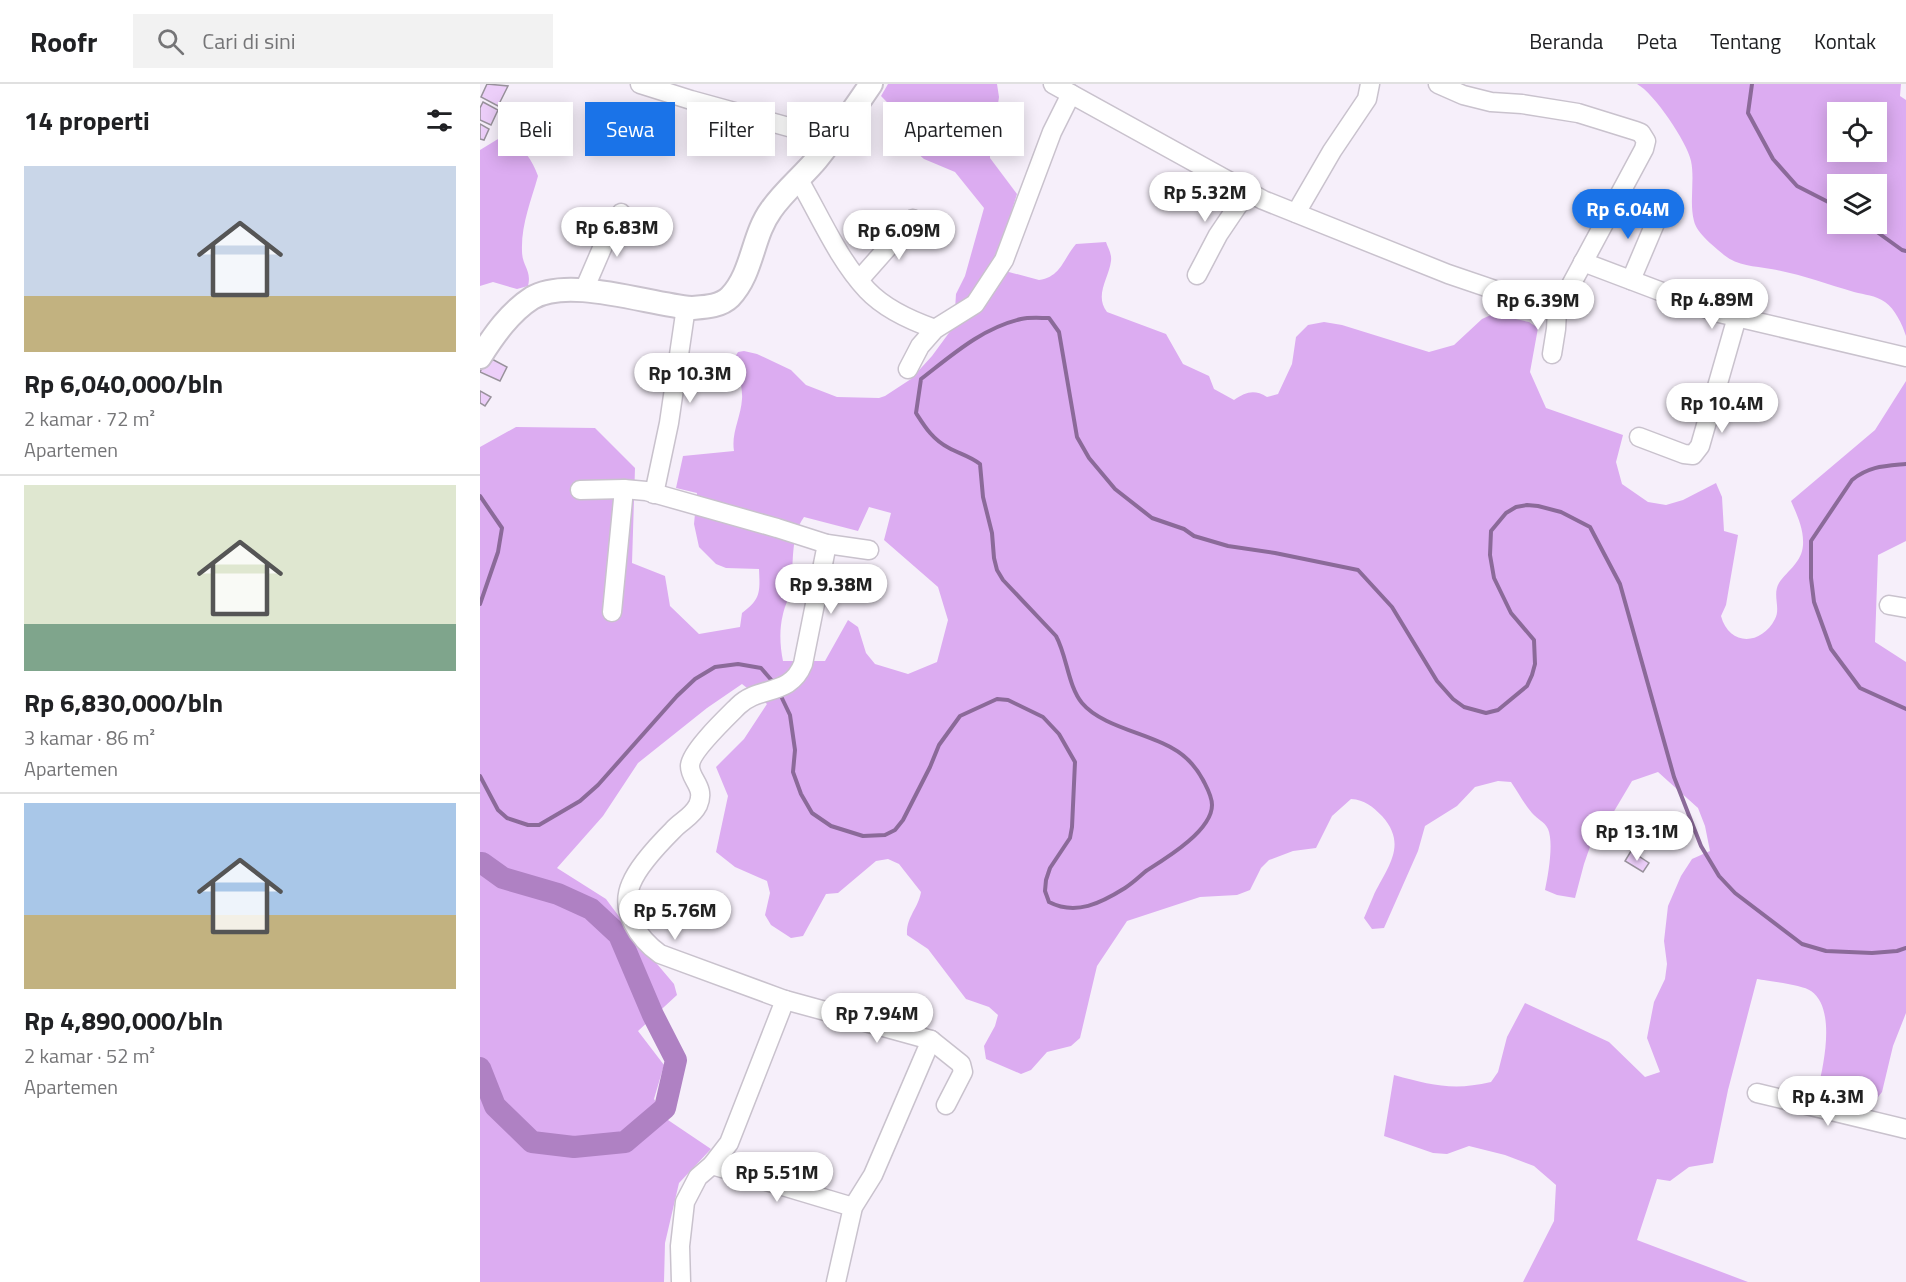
<!DOCTYPE html>
<html lang="id">
<meta charset="utf-8">
<style>
:root{--surface:#fff;--page:#f2f2f2;--text:#202124;--muted:#757577;--line:#e0e0e0;--accent:#1a73e8}
body{margin:0;font-family:"Titillium Web",sans-serif;background:var(--page);color:var(--text);height:100vh;display:flex;flex-direction:column;font-size:22px;white-space:nowrap}
*{box-sizing:border-box;margin:0}
p{font-size:20px;color:var(--muted)}
.icon{flex:none;width:33px;height:33px;fill:none;stroke:currentColor;stroke-width:2;stroke-linecap:round;stroke-linejoin:round}
.map{position:relative;flex:1;overflow:hidden}
.details{display:flex;flex-direction:column;background:var(--surface);width:480px}
.details>*{flex:none}
.top-card{position:absolute;left:18px;top:18px;width:570px;height:54px;display:flex;gap:12px}
.tools{position:absolute;left:1347px;top:18px;display:grid;gap:12px}
.tools a{display:grid;place-items:center;width:60px;height:60px;border-radius:0px;background:var(--surface);box-shadow:0 3px 15px #0003;font-size:30px}
.price{position:absolute;translate:-50% -51px;padding:0 14px;border-radius:21px;background:#fff;color:#222;font-size:20px;line-height:39px;filter:drop-shadow(0 2px 3px #0008)}
.price::after{content:'';position:absolute;left:50%;top:36px;width:18px;height:14px;margin-left:-9px;background:inherit;clip-path:polygon(0 0,100% 0,50% 100%)}
.price.active{background:var(--accent);color:#fff}
ul{padding:0;list-style:none}
li{display:grid;align-content:center;gap:12px;height:318px;padding:0 24px}
li+li{border-top:2px solid var(--line)}
li span{display:grid;place-items:center;height:186px;border-radius:0px;color:#555}
li>.icon{margin-inline-start:auto}
span .icon{width:108px;height:108px;fill:#fffc;stroke-width:1}
li b{font-size:26px}
h2{display:flex;justify-content:space-between;align-items:center;height:72px;padding:0 24px;font-size:26px}
.pill{padding:0 21px;border-radius:0px;background:var(--surface);box-shadow:0 3px 15px #0003;font-size:21px;line-height:54px}
.pill.active{background:var(--accent);color:#fff}
header{display:flex;align-items:center;gap:36px;box-sizing:border-box;height:84px;padding:0 30px;background:var(--surface);border-bottom:2px solid var(--line)}
header strong{font-size:28px}
nav{display:flex;gap:33px;margin-inline-start:auto;font-size:21px}
.search{width:420px;height:54px;background:var(--page);display:flex;align-items:center;gap:15px;box-sizing:border-box;padding:0 21px;border-radius:0px;color:var(--muted);font-size:22px}
main{display:flex;flex:1;min-height:0}
.map>svg:first-child{display:block}
.forest{fill:#dcacf1;fill-rule:evenodd}
.lines{fill:none;stroke-linecap:round;stroke-linejoin:round}
.stream{stroke:#8b6a99;stroke-width:4}
.river{stroke:#af81c3;stroke-width:22}
.building{fill:#eccef9;stroke:#98919b;stroke-width:1.5}
.minor-casing{stroke:#c9c2cd;stroke-width:21}
.major-casing{stroke:#c9c2cd;stroke-width:26}
.minor{stroke:#fff;stroke-width:18}
.major{stroke:#fff;stroke-width:22}
</style>
<header>
<strong>Roofr</strong>
<div class="search"><svg class="icon" aria-label="search" viewBox="0 0 24 24"><circle cx="10" cy="10" r="6"/><path d="M15 15l6 6"/></svg>Cari di sini</div>
<nav><a>Beranda</a><a>Peta</a><a>Tentang</a><a>Kontak</a></nav>
</header>
<main>
<section class="details">
<h2>14 properti<svg class="icon" aria-label="filters" viewBox="0 0 24 24"><path d="M4 7h16M4 17h16"/><circle cx="9" cy="7" r="2"/><circle cx="15" cy="17" r="2"/></svg></h2>
<ul>
<li><span style="background:linear-gradient(#c9d6e8 70%,#c2b280 0)"><svg class="icon" aria-label="home" viewBox="0 0 24 24"><path d="M3 11l9-7 9 7M6 9v11h12V9"/></svg></span><div><b>Rp 6,040,000/bln</b><p>2 kamar · 72 m²</p><p>Apartemen</p></div></li>
<li><span style="background:linear-gradient(#dfe7d0 75%,#7fa58c 0)"><svg class="icon" aria-label="home" viewBox="0 0 24 24"><path d="M3 11l9-7 9 7M6 9v11h12V9"/></svg></span><div><b>Rp 6,830,000/bln</b><p>3 kamar · 86 m²</p><p>Apartemen</p></div></li>
<li><span style="background:linear-gradient(#a9c7e8 60%,#c2b280 0)"><svg class="icon" aria-label="home" viewBox="0 0 24 24"><path d="M3 11l9-7 9 7M6 9v11h12V9"/></svg></span><div><b>Rp 4,890,000/bln</b><p>2 kamar · 52 m²</p><p>Apartemen</p></div></li>
</ul>
</section>
<div class="map">
<svg width="1426" height="1198" viewBox="0 0 1426 1198">
<rect width="100%" height="100%" fill="#f6effa"/>
<!-- forest -->
<g class="forest">
<path d="M408,0H517L519,13L514,48L510,61V74L537,110L514,184L559,196C581,193 583,175 596,160L626,158C628,164 632,170 631,177C629,194 614,211 627,228L686,250L703,280L729,292L734,305L754,316C766,308 774,305 787,313L798,310L812,280L816,253L828,241L844,238L862,241L949,268L974,261L1002,235L1013,230L1049,238L1058,244L1050,288L1066,324L1143,351L1136,378L1142,400L1168,418L1186,421L1203,416L1236,399L1242,413L1244,447L1258,451L1246,521L1241,532C1249,562 1281,562 1295,535C1301,524 1292,511 1299,499C1308,486 1322,478 1323,461C1324,445 1317,431 1311,417L1395,346L1426,297V457L1398,471L1395,558L1426,578V929L1413,962L1402,1008L1395,1017L1347,1011L1338,1004C1344,980 1356,924 1331,907C1323,901 1288,897 1277,895L1248,1006L1233,1079L1209,1083L1190,1097L1177,1095L1157,1156L1268,1198H1043L1074,1137L1076,1101L1054,1082L1025,1071L989,1062L967,1070L953,1069L904,1052L914,991C951,1001 973,1007 1011,998L1018,988L1027,953L1045,919L1129,958L1165,993L1180,988L1167,954L1174,918L1185,895L1187,880L1184,857L1188,822L1201,792L1212,775L1230,767L1225,742L1218,724L1178,688L1152,697L1133,729L1112,757L1104,780L1095,814L1077,811L1065,806C1068,791 1074,759 1068,745C1064,737 1058,736 1052,729C1044,720 1038,708 1031,698L1018,697L995,703L977,722L945,742L938,767L904,844L892,845L884,834C887,827 890,820 893,813C906,784 929,762 902,732C892,722 885,716 871,715L852,732L836,764L813,767L789,776L781,784L770,806L757,811L720,813L647,837L617,882L600,954L591,962L567,968L551,986L541,990L506,975L504,962L515,942L518,931L509,923L486,915L448,865L427,851C426,833 438,825 441,808L419,780L408,775L396,777L358,809L346,810L323,852L311,854L291,841L285,831L290,809L287,797L255,783L236,768L248,712L236,683L264,655L287,620L262,600L227,624L158,679L123,732L77,784L126,815L155,854L194,900L197,911L158,947L184,981L174,1015L188,1036L231,1065L199,1099L185,1159L184,1198H0V363L36,343L115,344L155,384L152,479L185,492L190,522L219,550L260,543L262,529C281,515 280,508 279,485L246,484L236,480L219,463L214,440L217,409L196,404L203,372L254,367C251,349 261,333 262,315C263,302 257,286 255,273L258,268L264,267L277,270L311,286L326,301L357,313L399,314L405,312L431,295L452,272L474,242L476,210L485,192L504,124L475,88L444,75L436,68L432,44L401,12ZM389,423L411,429L404,456L458,503L468,536L457,578L428,590L395,580L386,569L378,543L368,536L345,577H303C300,562 299,546 303,530C305,521 310,512 311,503C314,481 310,452 324,433L378,447Z"/>
<path d="M1157,0H1421L1420,12L1426,16V252C1422,240 1415,225 1405,218C1395,211 1385,211 1374,208C1346,200 1320,190 1291,185C1274,182 1258,182 1244,171C1234,162 1217,150 1214,137C1209,118 1215,96 1211,77C1207,58 1174,9 1157,0ZM1358,28H1396V68H1358ZM1358,100H1396V140H1358Z"/>
<path d="M18,55C40,57 51,73 58,92C51,117 41,141 42,167C42,182 52,186 48,202L37,205L13,198L0,202V66Z"/>
</g>
<g class="lines">
<!-- stream -->
<g class="stream">
<polyline points="1272,0 1268,29 1293,75 1317,102 1358,123"/>
<polyline points="1386,140 1422,166 1426,167"/>
<path d="M1426,380C1405,382 1389,382 1372,396L1331,457V494L1334,518L1351,565L1380,604L1426,625"/>
<polyline points="0,412 22,444 18,468 0,520"/>
<path d="M299,608L310,631L315,666L313,688L321,710L332,729L351,742L383,752L405,751L415,746L423,736L450,683L459,661L480,632L517,615L528,616L563,633L579,650L595,678L592,743L590,754L570,784L566,796L565,807L569,818C596,832 621,819 645,804C653,799 659,793 666,787C685,775 732,747 732,721C732,712 727,704 723,696C716,683 705,671 692,664C666,649 621,642 602,619C588,602 587,572 576,552L523,496L517,486L514,474L512,449L503,413L500,380C490,372 480,370 469,364C453,356 445,343 436,329L441,295C472,271 502,244 541,235C549,233 560,234 569,234L579,248L597,353L609,374L635,405L672,434L704,445L714,452L748,462L795,469L878,486L912,523L957,597L973,615L984,623L1006,629L1018,626L1047,602L1052,591L1055,580L1054,556L1031,529L1014,494L1010,471L1011,447L1026,429L1036,423L1047,421L1058,422L1081,428L1110,443L1140,500L1194,693L1221,762L1239,792L1255,809L1322,860L1346,867L1392,869L1417,867L1426,864"/>
<polyline points="0,692 18,726 27,734 48,741 59,741 100,717 118,701 197,612 215,595 235,583 258,580 281,584 294,599"/>
</g>
<!-- river -->
<polyline class="river" points="0,779 2,779 23,794 78,810 111,825 139,851 173,931 196,976 185,1024 145,1058 94,1063 52,1058 15,1022 0,984"/>
</g>
<!-- building -->
<g class="building">
<polygon points="7,0 28,2 18,22 1,13"/>
<polygon points="3,18 18,26 11,41 0,36 0,24"/>
<polygon points="0,40 9,45 4,56 0,55"/>
<polygon points="8,273 27,283 20,297 0,288"/>
<polygon points="0,307 11,313 5,322 0,319"/>
<polygon points="1151,767 1169,779 1163,788 1145,777"/>
</g>
<g class="lines">
<defs>
<g id="minor">
<polyline points="160,0 211,16 352,55"/>
<polyline points="573,0 783,116 968,190 1077,227"/>
<polyline points="958,0 983,11 1011,18 1042,20 1098,29 1156,47 1161,49 1166,57 1164,65 1077,227 1076,245 1072,270"/>
<path d="M319,96C340,132 358,175 387,206C404,224 432,237 455,245"/>
<polyline points="816,129 852,67 887,15 890,0"/>
<polyline points="1103,178 1235,228 1426,273"/>
<polyline points="717,191 738,151 767,108"/>
<polyline points="379,196 433,135"/>
<polyline points="1151,196 1179,130"/>
<polyline points="104,206 129,148 141,129"/>
<polyline points="428,285 440,262 455,245 495,220 524,176 572,48 591,10"/>
<polyline points="1159,353 1204,370 1213,371 1220,362 1257,233"/>
<polyline points="100,406 144,405 166,407 297,444 347,460 389,466"/>
<polyline points="174,410 189,339 206,223"/>
<polyline points="1409,521 1426,524"/>
<polyline points="132,528 144,405"/>
<polyline points="305,916 451,956 481,980 483,988 466,1021"/>
<polyline points="1277,1009 1426,1045"/>
<polyline points="232,1081 373,1123"/>
<path d="M201,1198L200,1162L205,1118L218,1093L232,1081L249,1059L305,916L180,870C159,855 139,827 151,800C158,782 179,760 193,746C201,737 212,733 218,721C226,703 210,696 210,682C210,668 247,633 258,622C279,601 310,613 323,580L347,460"/>
<polyline points="356,1198 373,1123 393,1091 451,956"/>
</g>
<path id="major" d="M0,273C14,251 30,228 52,214C89,192 167,220 211,224C223,223 240,223 250,213C273,189 272,152 291,126C304,107 323,92 337,75C356,51 374,25 391,0"/>
</defs>
<!-- minor casing -->
<use href="#minor" class="minor-casing"/>
<!-- major casing -->
<use href="#major" class="major-casing"/>
<!-- minor -->
<use href="#minor" class="minor"/>
<!-- major -->
<use href="#major" class="major"/>
</g>
</svg>
<div class="tools">
<a><svg class="icon" aria-label="locate" viewBox="0 0 24 24"><circle cx="12" cy="12" r="6"/><path d="M12 2v4M12 18v4M2 12h4M18 12h4"/></svg></a>
<a><svg class="icon" aria-label="layers" viewBox="0 0 24 24"><path d="M12 4l9 5-9 5-9-5zM3 14l9 5 9-5"/></svg></a>
</div>
<b class="price" style="left:725px;top:139px">Rp 5.32M</b>
<b class="price active" style="left:1148px;top:156px">Rp 6.04M</b>
<b class="price" style="left:137px;top:174px">Rp 6.83M</b>
<b class="price" style="left:419px;top:177px">Rp 6.09M</b>
<b class="price" style="left:1232px;top:246px">Rp 4.89M</b>
<b class="price" style="left:1058px;top:247px">Rp 6.39M</b>
<b class="price" style="left:210px;top:320px">Rp 10.3M</b>
<b class="price" style="left:1242px;top:350px">Rp 10.4M</b>
<b class="price" style="left:351px;top:531px">Rp 9.38M</b>
<b class="price" style="left:1157px;top:778px">Rp 13.1M</b>
<b class="price" style="left:195px;top:857px">Rp 5.76M</b>
<b class="price" style="left:397px;top:960px">Rp 7.94M</b>
<b class="price" style="left:1348px;top:1043px">Rp 4.3M</b>
<b class="price" style="left:297px;top:1119px">Rp 5.51M</b>
<div class="top-card">
<a class="pill">Beli</a>
<a class="pill active">Sewa</a>
<a class="pill">Filter</a>
<a class="pill">Baru</a>
<a class="pill">Apartemen</a>
</div>
</div>
</main>
